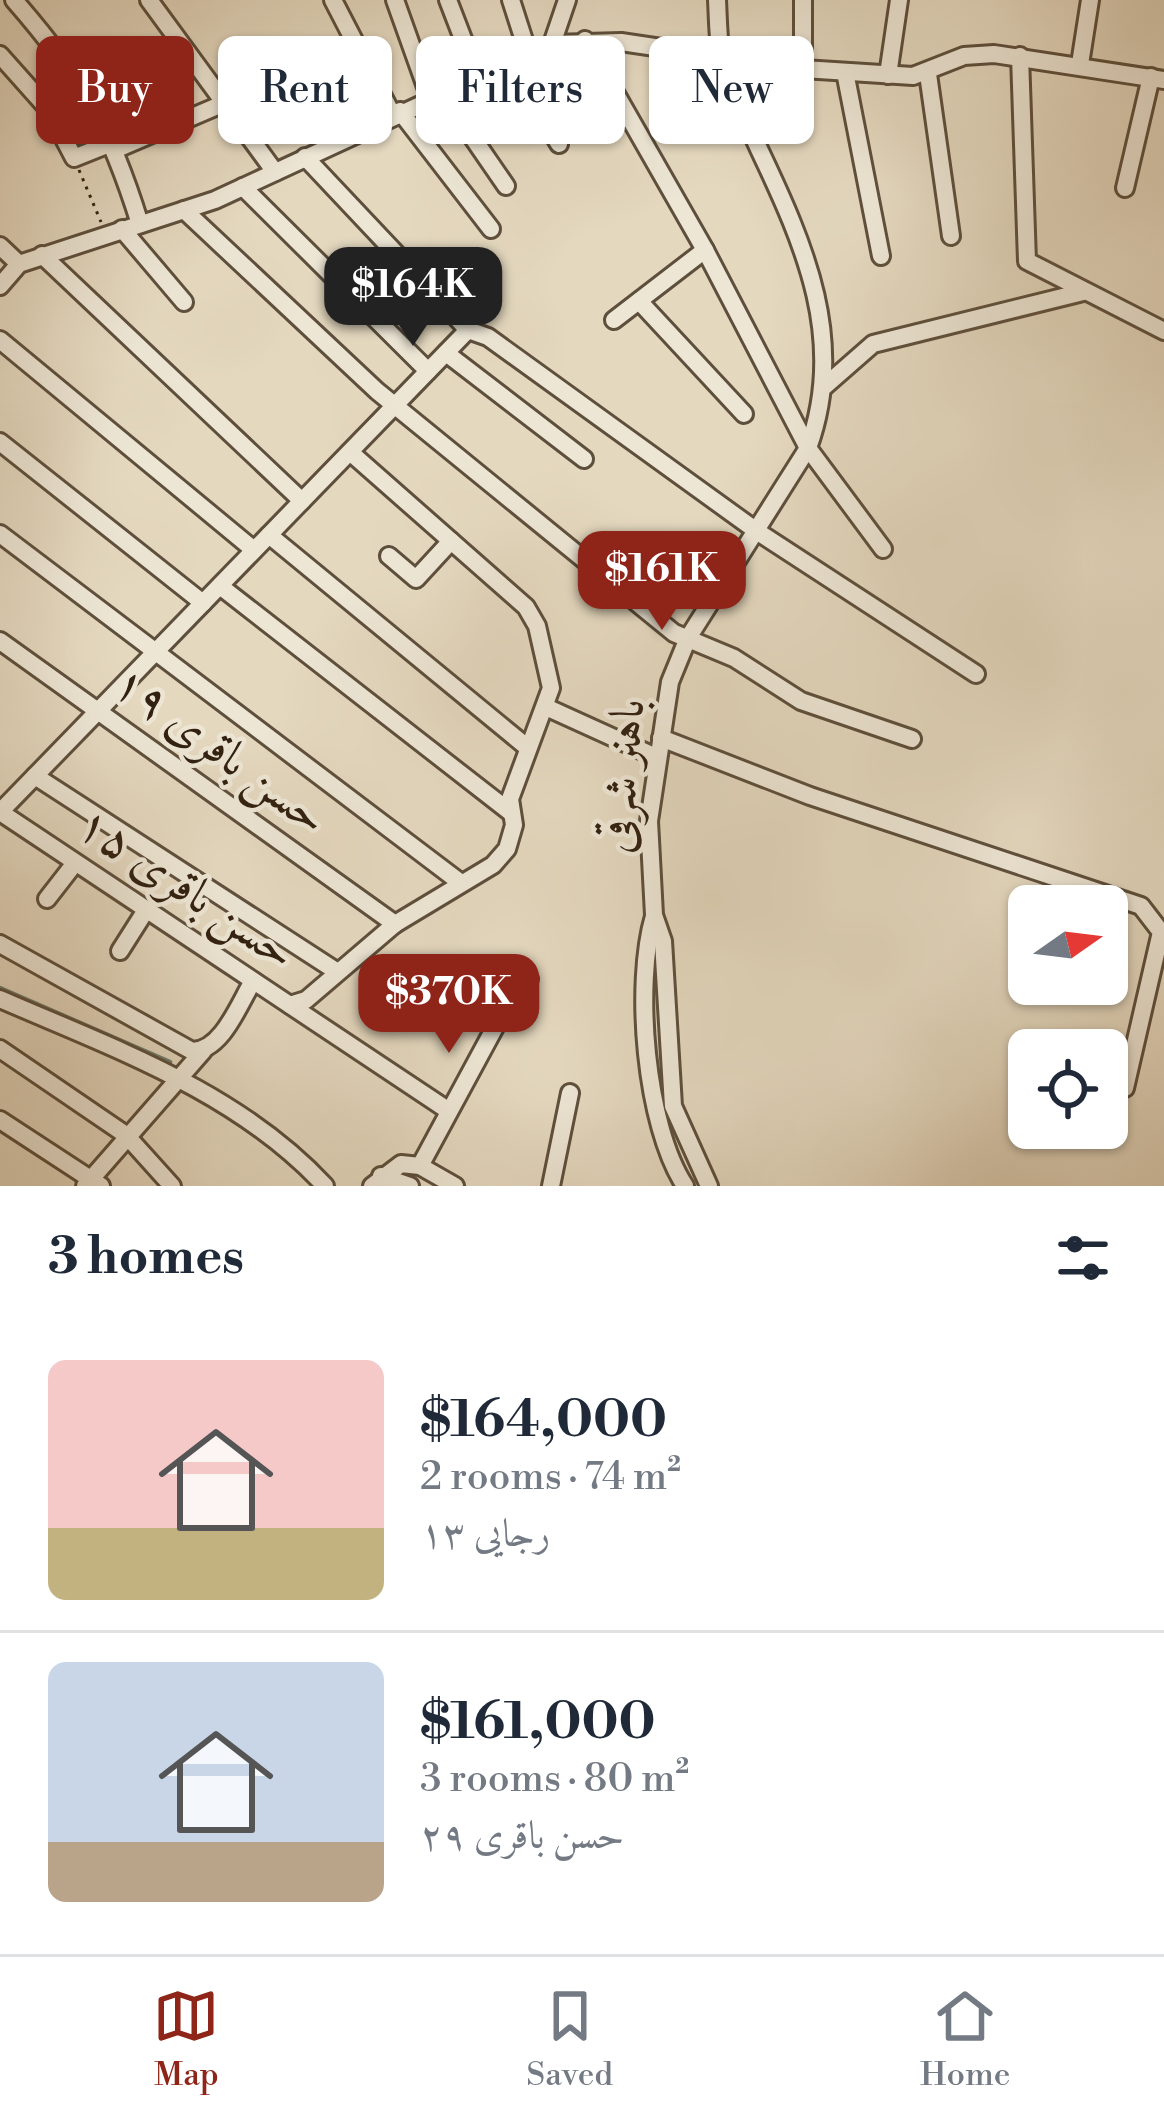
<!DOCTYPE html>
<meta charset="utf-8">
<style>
:root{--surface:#fff;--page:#f2f2f3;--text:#1f2937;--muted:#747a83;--line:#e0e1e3;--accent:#8f2418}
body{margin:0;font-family:"Libre Bodoni",Amiri,serif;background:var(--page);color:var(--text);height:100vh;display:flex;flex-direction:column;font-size:45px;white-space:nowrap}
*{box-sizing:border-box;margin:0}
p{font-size:39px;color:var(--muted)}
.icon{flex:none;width:66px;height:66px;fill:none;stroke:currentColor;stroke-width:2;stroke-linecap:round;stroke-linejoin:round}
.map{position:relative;height:1186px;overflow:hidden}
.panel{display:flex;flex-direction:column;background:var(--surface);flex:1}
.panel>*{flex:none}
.top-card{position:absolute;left:36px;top:36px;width:1092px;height:108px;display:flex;gap:24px}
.needle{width:78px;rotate:76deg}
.controls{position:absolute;left:1008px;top:885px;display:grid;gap:24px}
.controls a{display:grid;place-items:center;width:120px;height:120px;border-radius:18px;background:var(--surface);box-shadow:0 3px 9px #0004;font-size:60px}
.price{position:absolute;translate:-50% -102px;padding:0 27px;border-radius:24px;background:var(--accent);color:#fff;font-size:39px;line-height:78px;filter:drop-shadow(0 3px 6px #0008)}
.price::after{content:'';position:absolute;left:50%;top:72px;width:36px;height:27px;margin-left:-18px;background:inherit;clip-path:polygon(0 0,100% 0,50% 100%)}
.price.selected{background:#222;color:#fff}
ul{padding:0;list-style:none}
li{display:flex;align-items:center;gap:36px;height:300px;padding:0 48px}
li+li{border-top:3px solid var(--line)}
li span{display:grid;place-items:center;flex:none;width:336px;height:240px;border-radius:18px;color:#555}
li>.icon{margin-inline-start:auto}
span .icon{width:144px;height:144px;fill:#fffc;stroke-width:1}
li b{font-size:51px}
h2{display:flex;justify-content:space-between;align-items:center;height:144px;padding:0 48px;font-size:51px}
.chip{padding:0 42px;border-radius:18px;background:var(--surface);box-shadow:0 3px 9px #0004;font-size:42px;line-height:108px}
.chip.selected{background:var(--accent);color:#fff}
.dock{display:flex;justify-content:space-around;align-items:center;height:168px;border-top:3px solid var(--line);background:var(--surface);font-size:33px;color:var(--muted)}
.dock a{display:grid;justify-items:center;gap:6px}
.dock .selected{color:var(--accent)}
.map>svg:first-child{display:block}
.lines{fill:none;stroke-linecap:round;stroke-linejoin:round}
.stream{stroke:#6d7d6f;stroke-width:4.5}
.minor-casing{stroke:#5e4f3c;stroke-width:22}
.path{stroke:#322110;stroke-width:3;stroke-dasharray:3 6;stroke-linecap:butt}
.minor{stroke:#ede6d5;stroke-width:16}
.labels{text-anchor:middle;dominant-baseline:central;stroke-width:9;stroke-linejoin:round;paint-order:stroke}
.street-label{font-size:48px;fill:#322110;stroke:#ede6d5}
</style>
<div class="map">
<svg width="1164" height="1186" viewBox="0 0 1164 1186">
<rect width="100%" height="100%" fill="#e4d8bf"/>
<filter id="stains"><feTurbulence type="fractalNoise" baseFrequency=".00167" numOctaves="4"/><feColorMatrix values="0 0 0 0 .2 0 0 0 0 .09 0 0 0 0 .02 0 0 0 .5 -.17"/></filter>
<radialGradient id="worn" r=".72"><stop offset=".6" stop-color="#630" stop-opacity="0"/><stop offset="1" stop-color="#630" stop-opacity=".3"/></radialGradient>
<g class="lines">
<!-- stream -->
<polyline class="stream" points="0,988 170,1062"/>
<defs>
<g id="minor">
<path d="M14,0C82,78 109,124 140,224"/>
<polyline points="149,0 275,172"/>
<polyline points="333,0 392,114"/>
<polyline points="395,0 430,98"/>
<polyline points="448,0 478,78"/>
<polyline points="511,0 528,53"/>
<polyline points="803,0 803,69"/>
<polyline points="585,40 705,250 808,448 883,549"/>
<polyline points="552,44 567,0"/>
<polyline points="0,55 49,110 74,158 114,142"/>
<polyline points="1020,56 1027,261 1164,331"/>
<polyline points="510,62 559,144"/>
<polyline points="1080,64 1090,0"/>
<polyline points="845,72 881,256"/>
<polyline points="928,74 951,236"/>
<polyline points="888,75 899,0"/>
<polyline points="442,93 506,186"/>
<polyline points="400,111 491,229"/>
<polyline points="117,149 227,102"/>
<polyline points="305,157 468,330"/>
<polyline points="243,187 428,371"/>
<polyline points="1125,188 1151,77"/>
<polyline points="184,210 377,391 674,633 734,658 801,701 912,739"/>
<polyline points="122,229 184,302"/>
<polyline points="0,246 19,264"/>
<polyline points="42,255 302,501"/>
<polyline points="0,286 19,264 215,200 552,44 621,42 803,69 913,76 964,56 994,54 1164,80"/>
<polyline points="639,301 744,414"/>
<polyline points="614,320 705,250"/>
<polyline points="468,330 488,337 758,532 976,674"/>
<polyline points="0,340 254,550"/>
<polyline points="446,353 584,459"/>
<polyline points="825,386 873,344 1083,292"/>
<polyline points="0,442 203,603"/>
<polyline points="0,534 461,883"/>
<polyline points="269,535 528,748"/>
<polyline points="389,556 416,579 451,541"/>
<polyline points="220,586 510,812"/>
<polyline points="0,641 395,924"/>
<polyline points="548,708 656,757"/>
<polyline points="661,738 810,796 1141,906 1161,932 1125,1088"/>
<polyline points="35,776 336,971"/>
<polyline points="0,812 468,330"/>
<polyline points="0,812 449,1111"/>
<polyline points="47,899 75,863"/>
<path d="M654,916C634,984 645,1125 685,1186"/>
<path d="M0,944L192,1051C222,1051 239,1004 253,981"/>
<polyline points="120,951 146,910"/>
<path d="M0,999C115,1049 238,1092 325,1186"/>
<polyline points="290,1005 306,1000 395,924 493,865 507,849 514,825 510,799 551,688 537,626 526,607 350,452"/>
<polyline points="0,1049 126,1135 172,1186"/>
<polyline points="0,1120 101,1186"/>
<polyline points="420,1166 508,1003 529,979"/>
<polyline points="381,1176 410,1186"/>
<polyline points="85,1186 203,1051"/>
<polyline points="372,1186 401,1164 420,1166 455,1186"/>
<polyline points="551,1186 570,1093"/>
<path d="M709,1186L673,1106L663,941L654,915L649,821L670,682L688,638L808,448C847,341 805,246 759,149C746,120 728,87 721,55C718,38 718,18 717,0"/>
</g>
</defs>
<!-- minor casing -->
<use href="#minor" class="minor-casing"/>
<!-- path -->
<polyline class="path" points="79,170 101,222"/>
<!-- minor -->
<use href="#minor" class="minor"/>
</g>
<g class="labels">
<!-- street labels -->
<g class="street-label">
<text transform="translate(220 751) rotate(36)">حسن باقری ۱۹</text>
<text transform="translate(623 776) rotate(-85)">باهنر شرقی</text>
<text transform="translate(186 889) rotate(34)">حسن باقری ۱۵</text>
</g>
</g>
<rect width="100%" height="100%" filter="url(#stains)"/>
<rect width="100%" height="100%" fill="url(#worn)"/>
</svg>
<div class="controls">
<a><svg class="needle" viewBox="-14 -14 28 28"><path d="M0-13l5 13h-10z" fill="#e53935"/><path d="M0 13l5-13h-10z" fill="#747a83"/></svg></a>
<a><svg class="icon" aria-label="locate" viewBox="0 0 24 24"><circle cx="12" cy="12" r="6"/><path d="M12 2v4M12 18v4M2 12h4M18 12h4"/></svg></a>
</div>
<b class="price selected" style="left:413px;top:349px">$164K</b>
<b class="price" style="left:662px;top:633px">$161K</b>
<b class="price" style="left:449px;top:1056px">$370K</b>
<div class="top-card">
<a class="chip selected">Buy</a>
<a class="chip">Rent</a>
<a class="chip">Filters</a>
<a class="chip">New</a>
</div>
</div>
<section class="panel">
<h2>3 homes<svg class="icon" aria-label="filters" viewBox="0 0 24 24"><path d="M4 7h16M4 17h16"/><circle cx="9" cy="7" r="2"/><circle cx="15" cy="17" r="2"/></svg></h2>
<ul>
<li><span style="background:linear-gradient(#f6c9c9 70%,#c2b280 0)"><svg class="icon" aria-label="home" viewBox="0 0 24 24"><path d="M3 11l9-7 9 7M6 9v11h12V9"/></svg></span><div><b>$164,000</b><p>2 rooms · 74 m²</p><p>رجایی ۱۳</p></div></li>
<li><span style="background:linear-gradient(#c9d6e8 75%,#b9a48a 0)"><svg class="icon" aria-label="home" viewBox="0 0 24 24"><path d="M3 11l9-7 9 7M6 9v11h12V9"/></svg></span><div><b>$161,000</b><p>3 rooms · 80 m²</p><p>حسن باقری ۲۹</p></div></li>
</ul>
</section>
<nav class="dock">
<a class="selected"><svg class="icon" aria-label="map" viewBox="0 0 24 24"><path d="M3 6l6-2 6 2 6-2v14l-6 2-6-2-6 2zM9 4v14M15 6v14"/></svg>Map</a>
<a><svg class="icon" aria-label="saved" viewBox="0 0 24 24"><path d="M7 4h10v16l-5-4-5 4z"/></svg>Saved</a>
<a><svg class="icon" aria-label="home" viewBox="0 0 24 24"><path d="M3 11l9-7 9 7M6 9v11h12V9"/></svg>Home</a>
</nav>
